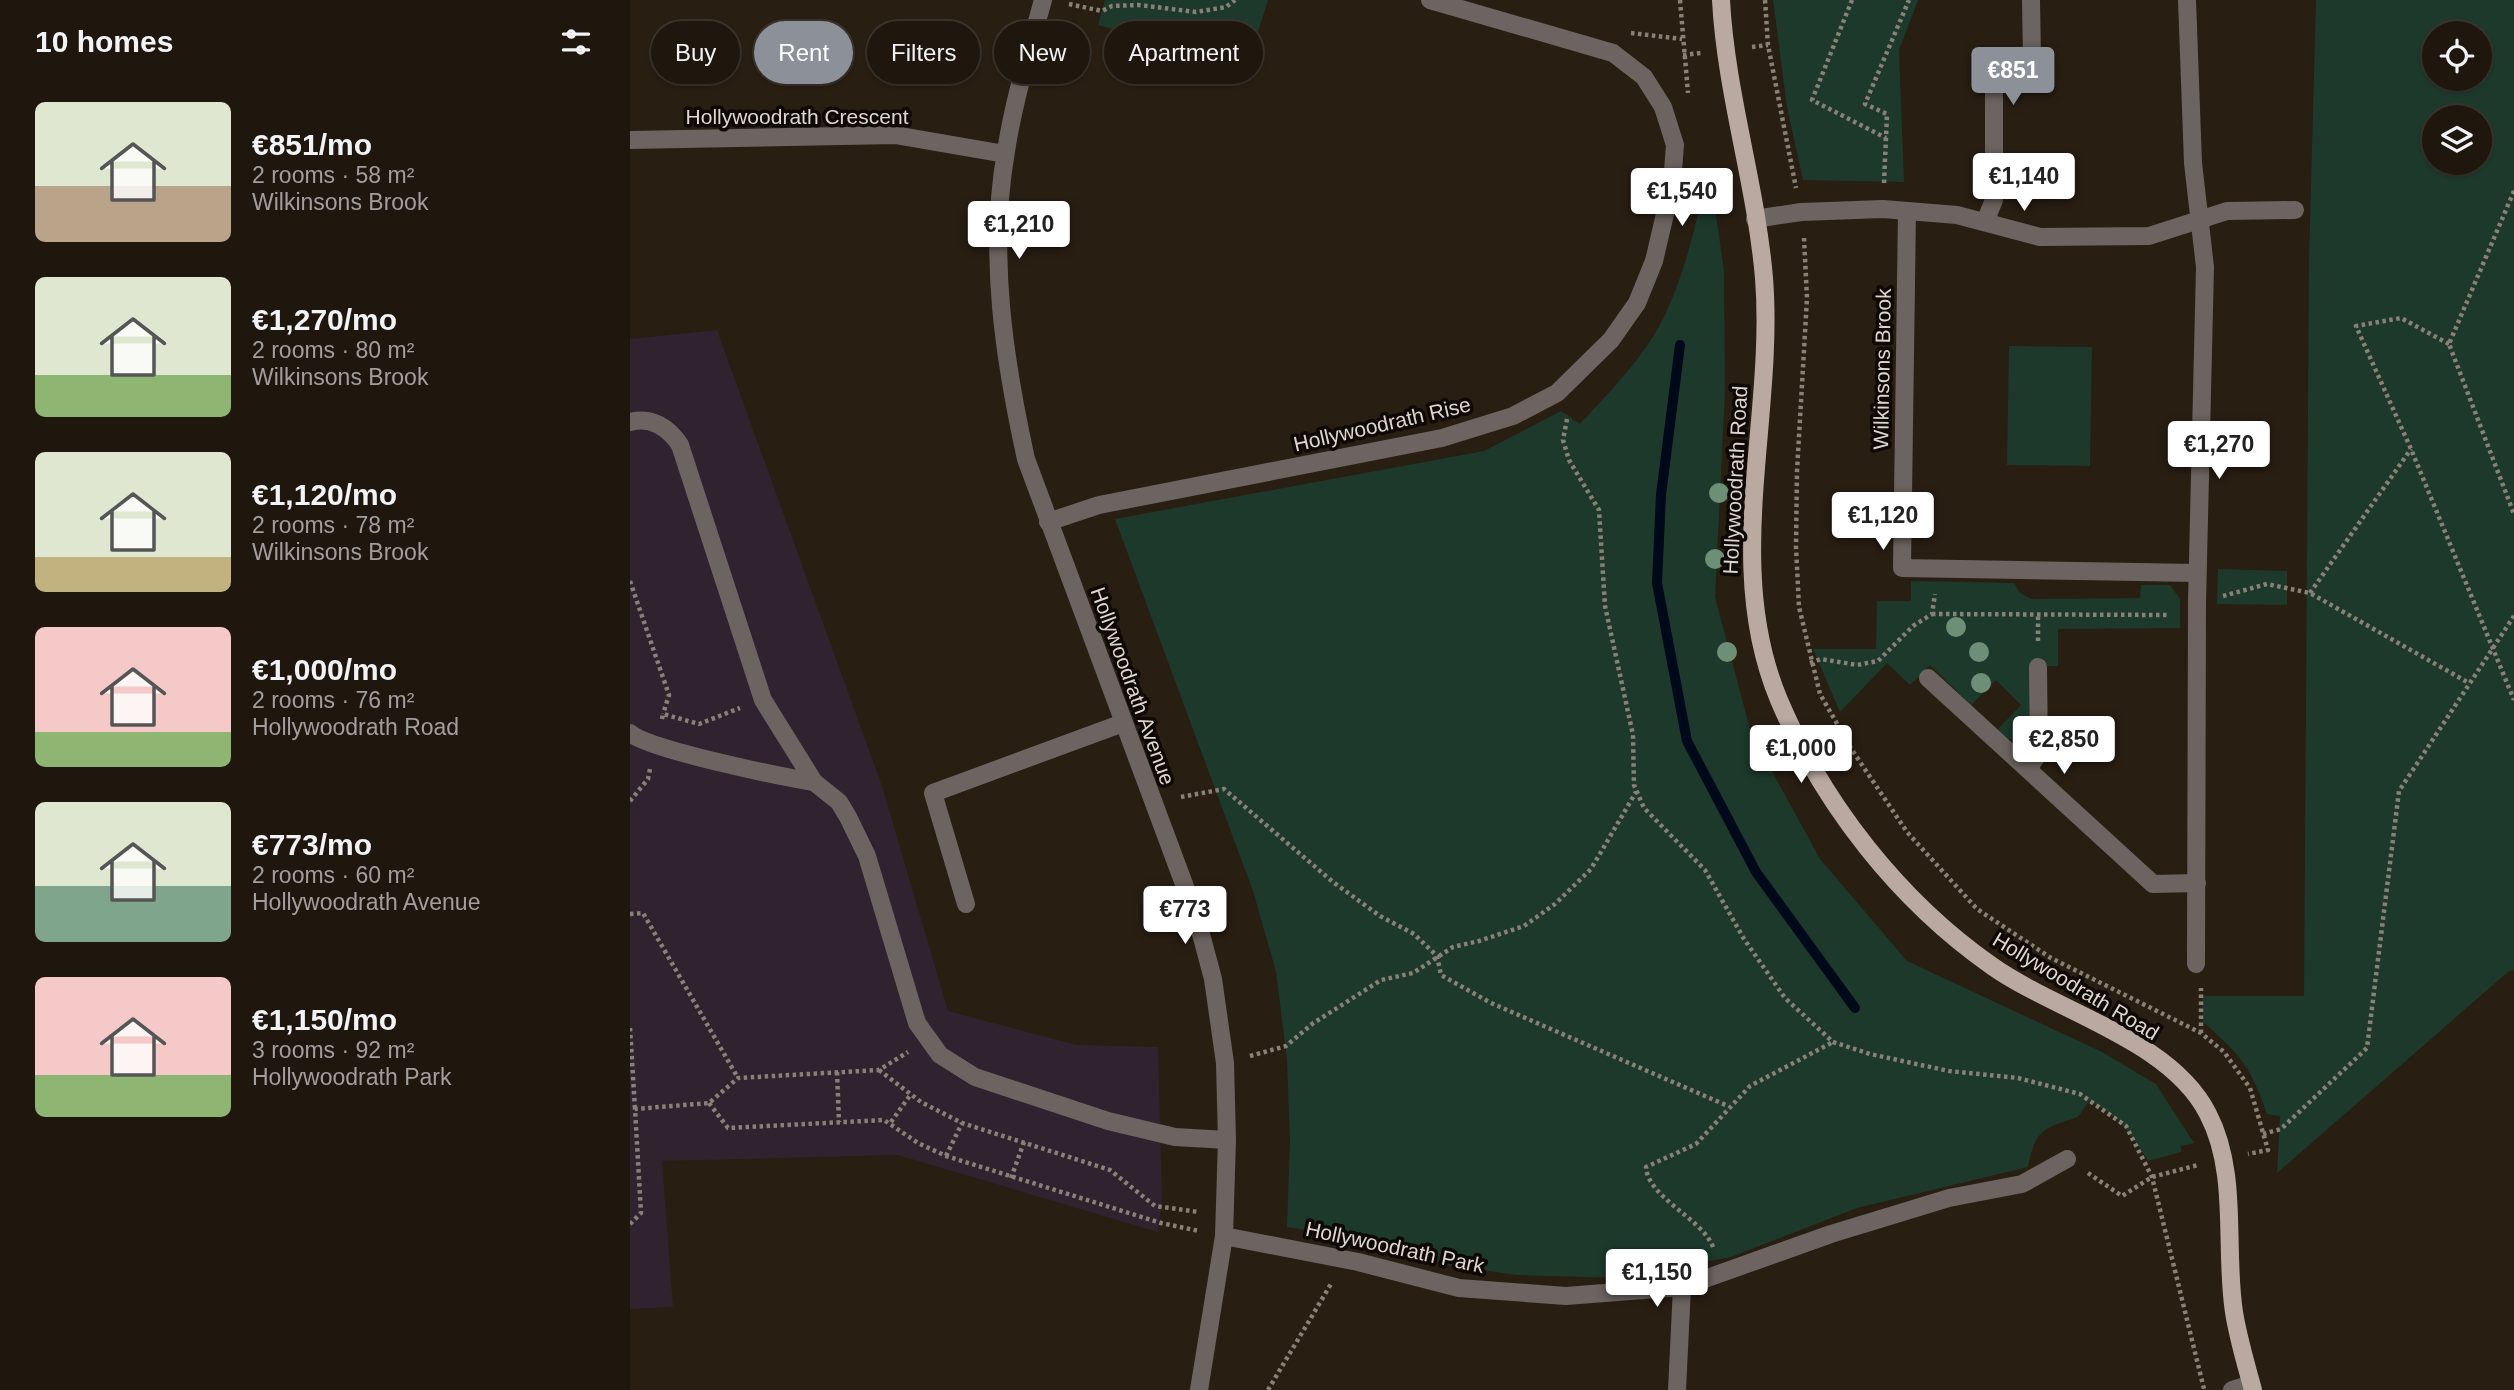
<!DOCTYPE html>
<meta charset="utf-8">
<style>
:root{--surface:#1f160e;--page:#2c231c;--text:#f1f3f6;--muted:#a19f9e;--line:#3c352e;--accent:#8c9099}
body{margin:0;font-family:Arial,sans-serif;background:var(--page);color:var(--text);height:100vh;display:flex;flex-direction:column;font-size:26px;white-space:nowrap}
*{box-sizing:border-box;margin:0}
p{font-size:23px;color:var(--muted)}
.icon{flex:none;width:38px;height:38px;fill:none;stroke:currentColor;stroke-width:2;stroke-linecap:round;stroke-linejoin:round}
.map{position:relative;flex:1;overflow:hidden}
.panel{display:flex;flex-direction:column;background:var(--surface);width:630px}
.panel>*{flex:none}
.guide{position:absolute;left:21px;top:21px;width:665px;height:63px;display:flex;gap:14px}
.tools{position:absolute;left:1792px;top:21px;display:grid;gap:14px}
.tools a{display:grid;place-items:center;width:70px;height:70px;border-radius:50%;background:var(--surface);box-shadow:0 2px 5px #0004,0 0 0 2px var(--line);font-size:35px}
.price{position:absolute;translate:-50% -60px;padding:0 16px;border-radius:7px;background:#fff;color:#222;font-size:23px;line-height:46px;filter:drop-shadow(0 2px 4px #0008)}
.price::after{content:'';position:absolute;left:50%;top:42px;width:21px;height:16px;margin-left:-10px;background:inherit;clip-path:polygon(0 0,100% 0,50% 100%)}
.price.current{background:var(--accent);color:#fff}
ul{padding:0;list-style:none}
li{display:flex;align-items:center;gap:21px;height:175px;padding:0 35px}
li span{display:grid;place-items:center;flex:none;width:196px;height:140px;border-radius:10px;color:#555}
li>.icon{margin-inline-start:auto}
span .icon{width:84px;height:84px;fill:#fffc;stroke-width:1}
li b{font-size:30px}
h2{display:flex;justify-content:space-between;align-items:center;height:84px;padding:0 35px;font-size:30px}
.tag{padding:0 24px;border-radius:32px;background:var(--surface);box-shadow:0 2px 5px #0004,0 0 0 2px var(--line);font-size:24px;line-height:63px}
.tag.current{background:var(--accent);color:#fff}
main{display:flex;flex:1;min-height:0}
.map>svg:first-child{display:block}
.education{fill:#30222f}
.green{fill:#1c392c;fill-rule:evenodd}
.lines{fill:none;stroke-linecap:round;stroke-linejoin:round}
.stream{stroke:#000919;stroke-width:10}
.path{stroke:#898076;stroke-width:4.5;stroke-dasharray:3.5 3.5;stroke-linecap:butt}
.minor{stroke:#6d6461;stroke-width:18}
.major{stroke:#baa9a1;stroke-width:18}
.tree{fill:#6d8f78}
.labels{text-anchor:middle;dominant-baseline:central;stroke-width:7;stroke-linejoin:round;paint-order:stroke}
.street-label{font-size:21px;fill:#ded7cf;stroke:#0e0905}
</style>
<main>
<section class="panel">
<h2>10 homes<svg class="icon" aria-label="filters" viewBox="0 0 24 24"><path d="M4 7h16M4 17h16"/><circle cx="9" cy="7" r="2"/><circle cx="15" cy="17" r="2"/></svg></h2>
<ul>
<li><span style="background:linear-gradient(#dfe7d0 60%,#b9a48a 0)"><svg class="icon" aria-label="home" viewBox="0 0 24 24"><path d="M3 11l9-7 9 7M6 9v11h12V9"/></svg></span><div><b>€851/mo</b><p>2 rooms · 58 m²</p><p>Wilkinsons Brook</p></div></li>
<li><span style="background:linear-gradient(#dfe7d0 70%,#8fb573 0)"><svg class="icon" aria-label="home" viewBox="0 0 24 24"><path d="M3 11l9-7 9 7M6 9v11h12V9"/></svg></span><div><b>€1,270/mo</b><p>2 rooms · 80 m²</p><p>Wilkinsons Brook</p></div></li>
<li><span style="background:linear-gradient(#dfe7d0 75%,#c2b280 0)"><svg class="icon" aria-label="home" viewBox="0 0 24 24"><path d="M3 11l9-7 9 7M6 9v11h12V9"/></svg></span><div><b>€1,120/mo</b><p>2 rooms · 78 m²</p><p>Wilkinsons Brook</p></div></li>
<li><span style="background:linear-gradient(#f6c9c9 75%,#8fb573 0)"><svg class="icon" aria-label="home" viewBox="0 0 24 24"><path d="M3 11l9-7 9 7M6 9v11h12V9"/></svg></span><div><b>€1,000/mo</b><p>2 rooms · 76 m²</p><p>Hollywoodrath Road</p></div></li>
<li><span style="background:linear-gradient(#dfe7d0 60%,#7fa58c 0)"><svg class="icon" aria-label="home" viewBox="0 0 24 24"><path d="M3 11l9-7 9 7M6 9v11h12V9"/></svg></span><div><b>€773/mo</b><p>2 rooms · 60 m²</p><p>Hollywoodrath Avenue</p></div></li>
<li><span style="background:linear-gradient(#f6c9c9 70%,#8fb573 0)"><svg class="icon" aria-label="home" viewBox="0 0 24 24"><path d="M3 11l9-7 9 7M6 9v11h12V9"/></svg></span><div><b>€1,150/mo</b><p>3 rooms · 92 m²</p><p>Hollywoodrath Park</p></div></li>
</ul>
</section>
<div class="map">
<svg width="1884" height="1390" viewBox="0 0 1884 1390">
<rect width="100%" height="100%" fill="#291e12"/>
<!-- education -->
<polygon class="education" points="87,330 252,786 318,1011 447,1045 528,1047 532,1199 528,1232 268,1155 32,1161 43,1307 0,1309 0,339"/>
<!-- green -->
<g class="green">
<polygon points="475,0 638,0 615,73 579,55 468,25"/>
<polygon points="1143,0 1288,0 1269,50 1274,182 1173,180 1157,107"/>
<path d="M1686,0H1884V970L1879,971L1647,1173L1650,1116L1637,1114C1620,1065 1611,1056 1573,1022L1572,996H1674L1679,260ZM1804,33H1850V79H1804ZM1804,117H1850V163H1804Z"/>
<path d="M1079,168L1094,270L1095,391L1085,597L1121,733L1190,859L1277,961L1472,1052L1526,1084L1564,1143L1551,1146V1152L1518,1161C1500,1132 1490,1117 1459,1101L1448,1117C1414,1128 1405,1129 1398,1167L1227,1208L1101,1257L991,1278L888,1275L822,1266L743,1241L657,1227L660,1140L657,1059L646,972L623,891L485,519L854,451L931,411L950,424C982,389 1019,353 1038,308C1058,263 1068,215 1079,168Z"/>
<polygon points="1379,346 1462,347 1460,466 1377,465"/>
<polygon points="1588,569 1657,571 1657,605 1587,604"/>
<polygon points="1281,581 1384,583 1390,593 1401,599 1510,598 1511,585 1540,585 1550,599 1550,628 1428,629 1428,666 1402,666 1401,739 1378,739 1368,729 1391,705 1366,680 1341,705 1300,665 1280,685 1257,663 1210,712 1183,649 1246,649 1247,601 1281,601"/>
</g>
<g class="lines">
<!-- stream -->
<polyline class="stream" points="1050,345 1031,495 1027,583 1057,741 1126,872 1225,1008"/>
<!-- path -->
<g class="path">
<polyline points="1050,0 1058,93"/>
<polyline points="1135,0 1138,45 1166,188"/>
<polyline points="1222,0 1182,100 1256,138"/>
<polyline points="439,4 472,11 482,6 509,5 566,12 596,7 605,0"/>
<polyline points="1001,33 1052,39"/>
<polyline points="1122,47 1138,45"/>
<polyline points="1053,55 1071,53"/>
<polyline points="1254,183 1257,114 1235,104 1279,0"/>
<polyline points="1884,191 1819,344 1884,514"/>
<polyline points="1174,238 1177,298 1167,471 1166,547 1169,607 1190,694 1222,750 1277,832 1347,909 1421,958 1571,1033 1594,1052 1620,1088 1638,1150 1618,1154"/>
<polyline points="1819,344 1771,318 1726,326 1781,449 1884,700"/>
<polyline points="937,419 933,440 939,460 969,510 975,606 1003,735 1004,785 1014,808 1075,870 1114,939 1155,998 1203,1042 1240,1054 1319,1071 1388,1078 1450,1094 1496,1126 1522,1177 1574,1389"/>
<polyline points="0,581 39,695 33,714"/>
<polyline points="1680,593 1781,449"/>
<polyline points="1593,596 1637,584 1680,593 1839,683"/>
<polyline points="1302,614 1540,615"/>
<polyline points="1408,641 1408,613"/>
<polyline points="1180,663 1191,659 1227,665 1248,661 1283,626 1302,614 1305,594"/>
<polyline points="32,719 33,714 69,724 110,708"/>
<polyline points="551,797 594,789 703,882 750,916 784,934 807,956 811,975 861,1003 1098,1106"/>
<polyline points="0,801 18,779 20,769"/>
<polyline points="0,914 13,913 108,1078"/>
<polyline points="0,1028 5,1109"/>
<polyline points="1571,1033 1571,988"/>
<polyline points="620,1056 656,1046 682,1024 751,980 783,973 823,947 849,941 894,926 925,904 961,869 1006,792"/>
<polyline points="249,1070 291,1102 332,1123 480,1170 525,1206 569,1212"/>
<polyline points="207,1072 209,1122"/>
<polyline points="79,1103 98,1128 254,1120 288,1143 316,1156 531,1223 569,1231"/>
<polyline points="261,1122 281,1094"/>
<polyline points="1633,1134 1651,1129 1737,1048 1769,791 1884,616"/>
<polyline points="316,1156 332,1123"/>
<polyline points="1458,1173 1492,1196 1522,1177 1568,1165"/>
<polyline points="381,1178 394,1142"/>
<polyline points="0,1224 11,1213 5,1109 79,1103 108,1078 249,1070 278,1052"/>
<path d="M1083,1247C1072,1218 1018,1198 1016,1167L1066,1144L1120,1086L1203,1042"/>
<polyline points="638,1390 701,1284"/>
</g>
<!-- minor -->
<g class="minor">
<path d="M413,0C399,50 384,100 376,151C358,254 374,359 396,459L567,919L583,979L595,1063L597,1140L594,1236L569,1390"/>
<polyline points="1557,0 1563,163 1575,267 1567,602 1566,964"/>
<polyline points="0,140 265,135 375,154"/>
<polyline points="1277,211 1272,568 1567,573"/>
<polyline points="1125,219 1171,212 1253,209 1327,215 1410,237 1519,236 1597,211 1665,210"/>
<polyline points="1355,222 1364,200 1364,87 1402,58 1401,0"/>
<path d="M0,422C21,416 39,428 50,445L133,700L184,782L209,802L218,817L237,856L287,1023L310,1055L345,1077L478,1121L545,1137L597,1140"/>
<polyline points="418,522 469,505 812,438 883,416 927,393 981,340 1007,303 1024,261 1042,184 1045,145 1033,107 1014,77 983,53 800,0"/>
<polyline points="1298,678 1523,884 1567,883"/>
<path d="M0,733C20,750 153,777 184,782"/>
<polyline points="1398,769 1409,753 1408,667"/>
<polyline points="336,904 303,793 493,723"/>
<polyline points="594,1236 728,1262 829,1288 936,1296 1052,1287 1201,1234 1319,1198 1392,1184 1437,1159"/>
<polyline points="1047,1390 1052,1287"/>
<polyline points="1602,1390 1621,1384"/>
</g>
<!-- major -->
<path class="major" d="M1091,0C1096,94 1126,184 1134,278C1145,418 1092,565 1149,700C1193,804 1269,901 1362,966C1427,1012 1541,1040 1578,1114C1609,1173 1594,1248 1604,1312C1608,1338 1616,1364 1623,1390"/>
</g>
<!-- trees -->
<g class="tree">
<circle cx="1089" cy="493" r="10"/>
<circle cx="1085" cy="559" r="10"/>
<circle cx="1326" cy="627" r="10"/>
<circle cx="1097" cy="652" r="10"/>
<circle cx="1349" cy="652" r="10"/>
<circle cx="1351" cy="683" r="10"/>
<circle cx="1130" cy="757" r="10"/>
</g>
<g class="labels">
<!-- street labels -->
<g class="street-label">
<text x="167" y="116">Hollywoodrath Crescent</text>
<text transform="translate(1252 369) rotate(-89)">Wilkinsons Brook</text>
<text transform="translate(752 424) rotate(-13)">Hollywoodrath Rise</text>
<text transform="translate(1105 480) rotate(-87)">Hollywoodrath Road</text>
<text transform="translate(503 686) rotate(70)">Hollywoodrath Avenue</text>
<text transform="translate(1446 986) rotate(31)">Hollywoodrath Road</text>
<text transform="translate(765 1247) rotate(12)">Hollywoodrath Park</text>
</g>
</g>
</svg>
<div class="tools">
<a><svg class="icon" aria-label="locate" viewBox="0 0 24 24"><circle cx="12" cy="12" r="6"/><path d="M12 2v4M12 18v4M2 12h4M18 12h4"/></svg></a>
<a><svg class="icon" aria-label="layers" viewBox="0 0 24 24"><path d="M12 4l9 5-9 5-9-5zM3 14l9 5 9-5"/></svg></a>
</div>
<b class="price current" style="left:1383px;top:107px">€851</b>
<b class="price" style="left:1394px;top:213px">€1,140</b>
<b class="price" style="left:1052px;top:228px">€1,540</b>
<b class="price" style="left:389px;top:261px">€1,210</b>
<b class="price" style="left:1589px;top:481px">€1,270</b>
<b class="price" style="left:1253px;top:552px">€1,120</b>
<b class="price" style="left:1434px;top:776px">€2,850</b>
<b class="price" style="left:1171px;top:785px">€1,000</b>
<b class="price" style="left:555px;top:946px">€773</b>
<b class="price" style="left:1027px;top:1309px">€1,150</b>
<div class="guide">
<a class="tag">Buy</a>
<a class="tag current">Rent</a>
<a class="tag">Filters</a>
<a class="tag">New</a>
<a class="tag">Apartment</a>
</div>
</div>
</main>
